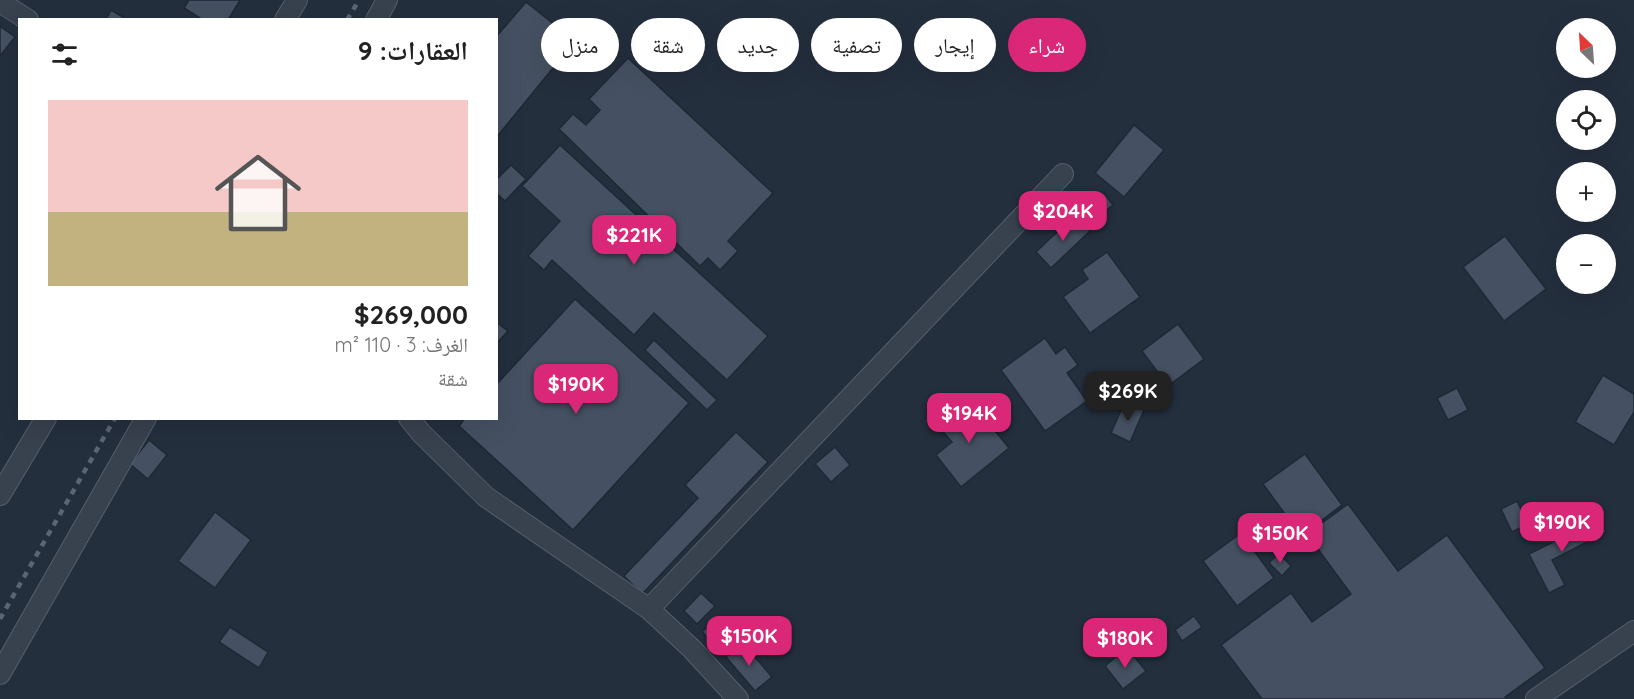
<!DOCTYPE html>
<html lang="ar">
<meta charset="utf-8">
<style>
:root{--surface:#fff;--page:#f6f6f6;--text:#222;--muted:#767676;--line:#e0e0e0;--accent:#db2777}
body{margin:0;font-family:Quicksand,"Noto Naskh Arabic",sans-serif;background:var(--page);color:var(--text);direction:rtl;height:100vh;display:flex;flex-direction:column;font-size:22px;white-space:nowrap}
*{box-sizing:border-box;margin:0}
p{font-size:20px;color:var(--muted)}
.icon{flex:none;width:33px;height:33px;fill:none;stroke:currentColor;stroke-width:2;stroke-linecap:round;stroke-linejoin:round}
.map{position:relative;flex:1;overflow:hidden;direction:ltr}
.side{position:absolute;left:18px;top:18px;width:480px;height:402px;display:flex;flex-direction:column;background:var(--surface);border-radius:0px;box-shadow:0 6px 24px #0002;direction:rtl}
.side>*{flex:none}
.banner{position:absolute;left:516px;top:18px;width:570px;height:54px;direction:rtl;display:flex;gap:12px}
.needle{width:39px;rotate:335deg}
.fabs{position:absolute;left:1556px;top:18px;display:grid;gap:12px}
.fabs a{display:grid;place-items:center;width:60px;height:60px;border-radius:50%;background:var(--surface);box-shadow:0 6px 24px #0002;font-size:30px}
.price{position:absolute;translate:-50% -51px;padding:0 14px;border-radius:12px;background:var(--accent);color:#fff;font-size:20px;line-height:39px;filter:drop-shadow(0 2px 3px #0008)}
.price::after{content:'';position:absolute;left:50%;top:36px;width:18px;height:14px;margin-left:-9px;background:inherit;clip-path:polygon(0 0,100% 0,50% 100%)}
.price.selected{background:#222;color:#fff}
ul{padding:0;list-style:none}
li{display:grid;align-content:center;gap:12px;height:318px;padding:0 30px}
li+li{border-top:2px solid var(--line)}
li span{display:grid;place-items:center;height:186px;border-radius:0px;color:#555}
li>.icon{margin-inline-start:auto}
span .icon{width:108px;height:108px;fill:#fffc;stroke-width:1}
li b{font-size:26px}
h2{display:flex;justify-content:space-between;align-items:center;height:72px;padding:0 30px;font-size:26px}
.chip{padding:0 21px;border-radius:27px;background:var(--surface);box-shadow:0 6px 24px #0002;font-size:21px;line-height:54px}
.chip.selected{background:var(--accent);color:#fff}
.map>svg:first-child{display:block}
.building{fill:#455162;stroke:#1f2835;stroke-width:1.5}
.lines{fill:none;stroke-linecap:round;stroke-linejoin:round}
.street-casing{stroke:#565f6c;stroke-width:22}
.street{stroke:#38414e;stroke-width:20}
.rail{stroke:#5a6575;stroke-width:4.5;stroke-dasharray:6 6;stroke-linecap:butt}
</style>
<div class="map">
<svg width="1634" height="699" viewBox="0 0 1634 699">
<rect width="100%" height="100%" fill="#242f3e"/>
<!-- building -->
<g class="building">
<polygon points="189,0 240,0 228,20 203,20 184,8"/>
<polygon points="526,2 575,41 496,138 496,37"/>
<polygon points="111,10 128,20 106,20"/>
<polygon points="0,26 15,37 0,56"/>
<polygon points="628,58 773,193 728,241 738,251 720,270 708,258 700,266 559,129 573,114 586,125 600,110 589,99"/>
<polygon points="1134,125 1164,150 1124,197 1095,173"/>
<polygon points="560,145 768,336 727,380 654,313 634,335 552,260 544,270 528,256 560,221 522,186"/>
<polygon points="511,165 526,179 505,201 496,193 496,180"/>
<polygon points="1104,193 1113,205 1098,217 1088,205"/>
<polygon points="1075,215 1090,231 1051,268 1036,252"/>
<polygon points="1505,236 1546,289 1504,321 1463,267"/>
<polygon points="1107,252 1140,297 1090,333 1063,297 1088,279 1082,270"/>
<polygon points="575,299 689,403 573,530 459,426 465,418 496,418 496,385"/>
<polygon points="496,322 508,331 496,344"/>
<polygon points="1178,324 1204,359 1168,386 1142,351"/>
<polygon points="1045,338 1056,354 1065,347 1078,365 1067,373 1087,401 1045,431 1001,370"/>
<polygon points="654,340 717,400 707,410 645,350"/>
<polygon points="1603,375 1634,394 1634,412 1614,445 1575,422"/>
<polygon points="1457,388 1468,410 1448,420 1437,398"/>
<polygon points="970,400 1009,448 961,487 936,455 952,442 938,426"/>
<polygon points="1125,401 1144,410 1130,442 1111,433"/>
<polygon points="736,432 768,462 642,594 624,576 698,498 685,485"/>
<polygon points="149,440 167,455 148,479 130,464"/>
<polygon points="835,447 850,465 831,482 815,464"/>
<polygon points="1305,454 1342,505 1301,536 1263,484"/>
<polygon points="1517,501 1528,524 1512,532 1501,509"/>
<polygon points="1348,504 1398,571 1447,535 1545,668 1505,697 1507,699 1262,699 1221,645 1291,593 1312,622 1351,594 1307,534"/>
<polygon points="215,512 251,540 215,588 178,561"/>
<polygon points="1599,519 1606,532 1552,560 1565,585 1549,593 1529,554"/>
<polygon points="1241,533 1274,578 1237,606 1203,561"/>
<polygon points="1279,553 1291,566 1282,576 1269,563"/>
<polygon points="701,593 715,606 697,624 684,611"/>
<polygon points="1194,616 1202,627 1182,641 1175,630"/>
<polygon points="719,620 732,639 715,650 702,631"/>
<polygon points="230,627 268,652 259,668 219,642"/>
<polygon points="743,643 772,677 755,691 726,657"/>
<polygon points="1127,648 1146,671 1123,689 1105,666"/>
</g>
<g class="lines">
<defs>
<g id="street">
<polyline points="0,2 28,20"/>
<polyline points="285,20 297,0"/>
<polyline points="376,20 387,0"/>
<polyline points="409,418 421,433 486,497 649,609 692,649 738,699"/>
<polyline points="0,495 46,418"/>
<polyline points="649,609 1063,174"/>
<polyline points="0,674 146,418"/>
<polyline points="1536,699 1634,631"/>
</g>
</defs>
<!-- street casing -->
<use href="#street" class="street-casing"/>
<!-- street -->
<use href="#street" class="street"/>
<!-- rail -->
<g class="rail">
<polyline points="347,20 359,0"/>
<polyline points="0,619 115,418"/>
</g>
</g>
</svg>
<div class="fabs">
<a><svg class="needle" viewBox="-14 -14 28 28"><path d="M0-13l5 13h-10z" fill="#e53935"/><path d="M0 13l5-13h-10z" fill="#767676"/></svg></a>
<a><svg class="icon" aria-label="locate" viewBox="0 0 24 24"><circle cx="12" cy="12" r="6"/><path d="M12 2v4M12 18v4M2 12h4M18 12h4"/></svg></a>
<a>+</a>
<a>−</a>
</div>
<b class="price" style="left:1063px;top:242px">$204K</b>
<b class="price" style="left:634px;top:266px">$221K</b>
<b class="price" style="left:576px;top:415px">$190K</b>
<b class="price selected" style="left:1128px;top:422px">$269K</b>
<b class="price" style="left:969px;top:444px">$194K</b>
<b class="price" style="left:1562px;top:553px">$190K</b>
<b class="price" style="left:1280px;top:564px">$150K</b>
<b class="price" style="left:749px;top:667px">$150K</b>
<b class="price" style="left:1125px;top:669px">$180K</b>
<div class="banner">
<a class="chip selected">شراء</a>
<a class="chip">إيجار</a>
<a class="chip">تصفية</a>
<a class="chip">جديد</a>
<a class="chip">شقة</a>
<a class="chip">منزل</a>
</div>
<section class="side">
<h2>العقارات: 9<svg class="icon" aria-label="filters" viewBox="0 0 24 24"><path d="M4 7h16M4 17h16"/><circle cx="9" cy="7" r="2"/><circle cx="15" cy="17" r="2"/></svg></h2>
<ul>
<li><span style="background:linear-gradient(#f6c9c9 60%,#c2b280 0)"><svg class="icon" aria-label="home" viewBox="0 0 24 24"><path d="M3 11l9-7 9 7M6 9v11h12V9"/></svg></span><div><b>$269,000</b><p>الغرف: 3 · 110 m²</p><p>شقة</p></div></li>
</ul>
</section>
</div>
